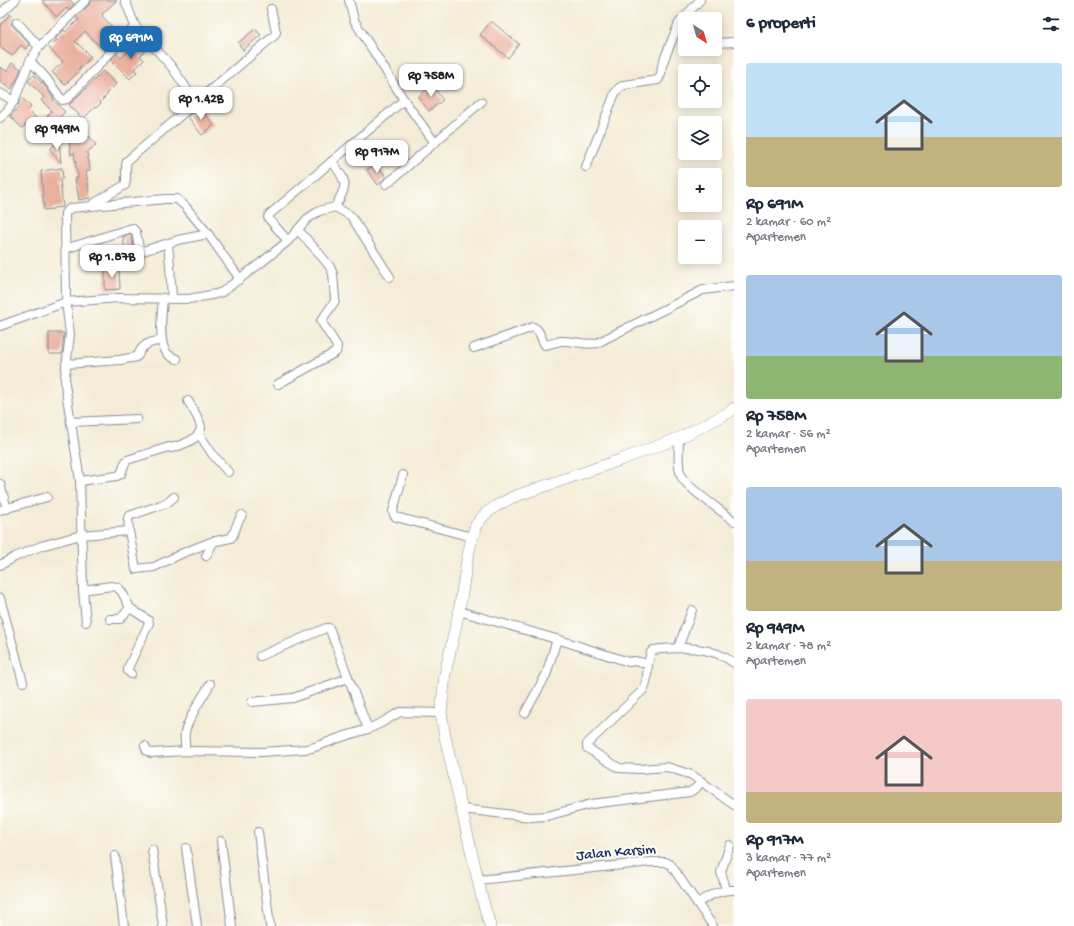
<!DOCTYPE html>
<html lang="id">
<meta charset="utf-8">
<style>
:root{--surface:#fff;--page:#f2f2f3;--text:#1f2937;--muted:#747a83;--accent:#1f6fb2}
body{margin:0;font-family:"Gochi Hand",sans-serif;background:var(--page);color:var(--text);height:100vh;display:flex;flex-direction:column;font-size:15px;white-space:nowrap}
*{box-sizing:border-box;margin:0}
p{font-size:13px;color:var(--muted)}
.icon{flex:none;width:22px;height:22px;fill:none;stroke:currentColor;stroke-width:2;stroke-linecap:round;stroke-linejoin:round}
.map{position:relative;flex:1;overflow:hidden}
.sheet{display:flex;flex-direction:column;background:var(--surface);width:340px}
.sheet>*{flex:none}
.needle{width:26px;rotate:143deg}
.tools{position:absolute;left:678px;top:12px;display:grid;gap:8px}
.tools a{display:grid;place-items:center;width:44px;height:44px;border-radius:4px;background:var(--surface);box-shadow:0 2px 10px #0003;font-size:20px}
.price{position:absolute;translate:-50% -34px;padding:0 9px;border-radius:8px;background:#fff;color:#222;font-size:13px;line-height:26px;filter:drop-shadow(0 1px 2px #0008)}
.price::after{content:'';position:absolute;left:50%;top:24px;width:12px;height:9px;margin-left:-6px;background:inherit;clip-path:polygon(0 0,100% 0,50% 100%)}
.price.selected{background:var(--accent);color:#fff}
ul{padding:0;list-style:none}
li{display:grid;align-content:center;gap:8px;height:212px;padding:0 12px}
li span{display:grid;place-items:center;height:124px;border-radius:4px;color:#555}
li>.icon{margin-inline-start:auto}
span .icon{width:72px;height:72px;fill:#fffc;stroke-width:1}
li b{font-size:17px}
h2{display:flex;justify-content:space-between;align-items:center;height:48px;padding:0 12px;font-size:17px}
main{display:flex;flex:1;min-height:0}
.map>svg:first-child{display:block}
.building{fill:#eaaf9e}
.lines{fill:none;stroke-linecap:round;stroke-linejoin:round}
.minor-casing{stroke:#888e9a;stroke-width:10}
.tertiary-casing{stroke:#888e9a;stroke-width:12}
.minor{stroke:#fff;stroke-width:8}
.tertiary{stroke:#fff;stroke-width:11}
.labels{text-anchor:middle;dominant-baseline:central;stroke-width:4;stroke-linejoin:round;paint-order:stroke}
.street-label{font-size:15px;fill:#1b2f5e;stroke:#fdfcf7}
</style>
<main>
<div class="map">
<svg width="734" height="926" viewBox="0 0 734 926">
<rect width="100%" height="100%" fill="#fdfcf7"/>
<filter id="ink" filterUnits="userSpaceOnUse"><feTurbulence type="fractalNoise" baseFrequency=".025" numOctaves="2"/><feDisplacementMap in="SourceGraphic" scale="8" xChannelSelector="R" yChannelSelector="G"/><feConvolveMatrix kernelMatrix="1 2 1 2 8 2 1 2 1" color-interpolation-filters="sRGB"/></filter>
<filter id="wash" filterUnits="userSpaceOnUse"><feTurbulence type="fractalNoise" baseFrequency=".012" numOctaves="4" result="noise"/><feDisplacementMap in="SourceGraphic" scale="16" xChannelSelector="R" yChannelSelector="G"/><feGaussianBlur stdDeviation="0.9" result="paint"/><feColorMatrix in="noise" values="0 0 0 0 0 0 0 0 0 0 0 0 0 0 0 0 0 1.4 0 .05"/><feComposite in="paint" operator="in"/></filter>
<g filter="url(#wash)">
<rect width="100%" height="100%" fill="#f4ecd6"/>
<g id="blocks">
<!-- building -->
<g class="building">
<polygon points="42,0 70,0 74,4 69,10 67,8 56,17"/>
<polygon points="92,0 117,0 102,14 103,15 102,16 116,31 100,47 85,31 75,41 91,57 78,70 79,71 65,85 52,72 63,62 49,48 57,40 55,39 64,30 66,32 79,19 76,17 90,4"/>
<polygon points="10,14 14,18 11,24 30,45 26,49 21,45 12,56 0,47 0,26"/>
<polygon points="491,21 519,44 508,58 480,35"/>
<polygon points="255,29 261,35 243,50 238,43"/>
<polygon points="140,40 148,48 140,56 144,60 134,70 137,72 130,79 114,63 113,64 110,61 117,54 121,58 122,57"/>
<polygon points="12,63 21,69 17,79 11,89 0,82 0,67 7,71"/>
<polygon points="103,71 116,84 107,93 108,94 100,102 101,103 96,108 95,107 83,119 69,105"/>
<polygon points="34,75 46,87 54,99 53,100 65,112 53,123 47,116 52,111 41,100 44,97 28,81"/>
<polygon points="432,85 443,100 429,111 418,97"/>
<polygon points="22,98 31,107 28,110 37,119 32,124 29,122 22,128 10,116 20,106 18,104"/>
<polygon points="200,108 214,125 202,135 188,117"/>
<polygon points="59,121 69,132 55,134 50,128"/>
<polygon points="79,124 96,145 87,152 90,170 86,171 90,198 79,200 75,178 78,178 74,153 71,155 68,133"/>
<polygon points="59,141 61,163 50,149"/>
<polygon points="376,163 386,177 378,185 367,170"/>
<polygon points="62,168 63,179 60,179 63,207 53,208 53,209 44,210 41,171"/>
<polygon points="127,235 131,235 134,249 136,253 138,265 127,266 123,237"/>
<polygon points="105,268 119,268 120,289 105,290"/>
<polygon points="49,333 64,333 62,354 49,354"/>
</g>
</g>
</g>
<g filter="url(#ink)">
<use href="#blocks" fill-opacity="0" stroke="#888e9a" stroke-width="1"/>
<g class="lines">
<defs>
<g id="minor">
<polyline points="349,0 354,20 357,25 404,100 435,143"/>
<polyline points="0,14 15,0"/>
<polyline points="17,22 39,47"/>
<polyline points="135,26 171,66 196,102"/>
<polyline points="715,44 717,43 734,42"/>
<polyline points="30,61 46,78 62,100 67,99 135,26 125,0"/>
<polyline points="0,93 14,101"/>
<polyline points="0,118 8,110 14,101 30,61 39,47 86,0"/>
<polyline points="586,167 615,93 619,88 624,85 658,80 661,74 662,66 665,57 679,23 700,0"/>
<polyline points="386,184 394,178 481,102"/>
<path d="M93,204L125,185C128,177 124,169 127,161L275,35L276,32L271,9"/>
<polyline points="335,207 351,216 390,277"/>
<polyline points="288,241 269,219 268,217 270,214 404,100"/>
<polyline points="168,244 170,266 172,299"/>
<polyline points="65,249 132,228 136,232 139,248 143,251 178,240 208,234"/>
<path d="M163,298C162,312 158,341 166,352C169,356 173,358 177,359"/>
<path d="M0,326L66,302L119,298L189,299L216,294L222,292L262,262L288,241L307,219L319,211L335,207C349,182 347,184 332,161"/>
<path d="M474,348L533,327C541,330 540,338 545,345C551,344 556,342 561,341C574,340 583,346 597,343L703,290L734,286"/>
<path d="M66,364L120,360L136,357C141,353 137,356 140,351C145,343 152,341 161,341"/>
<polyline points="278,384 336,352 337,346 321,321 335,301 335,298 333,274 330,267 318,252 298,230"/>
<polyline points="71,422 137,419"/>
<polyline points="199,434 213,455 228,472"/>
<path d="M679,438C679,450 677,465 681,476C686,487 723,512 734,521"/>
<polyline points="403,475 393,511 394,515 396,517 472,537"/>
<path d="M80,481L117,476L121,474L125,463L127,460L169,447L171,448C180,446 201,439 201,427C200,421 192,407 188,401"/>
<polyline points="0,484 7,509"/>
<polyline points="174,497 167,503 129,516 128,518 129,531 136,569 154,567 183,553 211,542 231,538 233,535 238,522 242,515"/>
<polyline points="0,510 47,497"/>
<polyline points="206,556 214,541"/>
<polyline points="0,565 15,557 41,546 81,535 129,531"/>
<polyline points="83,590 111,586 117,587 122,592 130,608 148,620 149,623 128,668 128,671 131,674"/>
<polyline points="0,598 23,682"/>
<path d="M459,611L563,641L629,662L634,661L648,664L651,652L653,650C681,647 710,645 734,663"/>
<polyline points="110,619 120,619 130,608"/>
<polyline points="86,622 83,590 80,481 65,384 65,376 70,334 66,302 65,213 71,208 165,199 177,199 185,206 208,234 240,279"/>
<polyline points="678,648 692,610"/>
<polyline points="260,656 326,628 329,628 330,630 368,729"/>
<path d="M648,664C647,673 648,682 643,690L587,744V748L619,768L640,769L667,767L692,775L734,805"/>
<polyline points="252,702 293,698 348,678"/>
<polyline points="525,713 546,675 557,639"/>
<polyline points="145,746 147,751 151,753 186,751 262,752 306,749 312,748 342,737 368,729 381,723 400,712 441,713"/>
<path d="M186,751C185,744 184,738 185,732C189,716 202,699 210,684"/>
<polyline points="462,809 531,817 547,816 591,804 690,792 697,787 701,781"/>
<polyline points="258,832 270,926"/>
<polyline points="221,841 232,926"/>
<polyline points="186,848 197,926"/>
<polyline points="152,849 163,926"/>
<polyline points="115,856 124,926"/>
<path d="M478,880L651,862H666L671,865L697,903C709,896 720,889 734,890"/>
<polyline points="726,889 721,872 730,845"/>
<polyline points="697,903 713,926"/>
</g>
<polyline id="tertiary" points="490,926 482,898 445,737 441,713 445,674 459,611 467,560 472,537 476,525 480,520 485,514 496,506 513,497 620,460 679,438 730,412 734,408"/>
</defs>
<!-- minor casing -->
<use href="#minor" class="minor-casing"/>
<!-- tertiary casing -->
<use href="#tertiary" class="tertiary-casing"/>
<!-- minor -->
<use href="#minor" class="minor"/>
<!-- tertiary -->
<use href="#tertiary" class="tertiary"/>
</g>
</g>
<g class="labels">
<!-- street labels -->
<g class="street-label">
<text transform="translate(616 853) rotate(-5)">Jalan Karsim</text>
</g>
</g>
</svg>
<div class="tools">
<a><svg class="needle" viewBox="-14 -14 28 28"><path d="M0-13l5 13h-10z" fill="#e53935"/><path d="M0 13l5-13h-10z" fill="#747a83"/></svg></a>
<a><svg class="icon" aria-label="locate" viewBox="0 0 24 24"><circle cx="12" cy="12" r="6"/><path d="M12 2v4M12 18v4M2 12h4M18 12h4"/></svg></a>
<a><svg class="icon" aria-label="layers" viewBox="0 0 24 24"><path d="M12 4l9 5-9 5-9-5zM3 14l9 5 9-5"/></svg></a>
<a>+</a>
<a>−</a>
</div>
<b class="price selected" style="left:131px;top:60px">Rp 691M</b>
<b class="price" style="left:431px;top:98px">Rp 758M</b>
<b class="price" style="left:201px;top:121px">Rp 1.42B</b>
<b class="price" style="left:57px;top:151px">Rp 949M</b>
<b class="price" style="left:377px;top:174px">Rp 917M</b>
<b class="price" style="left:112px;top:279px">Rp 1.87B</b>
</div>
<section class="sheet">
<h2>6 properti<svg class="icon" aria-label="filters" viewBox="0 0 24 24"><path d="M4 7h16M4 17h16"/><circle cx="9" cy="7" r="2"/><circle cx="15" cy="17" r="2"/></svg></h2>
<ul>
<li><span style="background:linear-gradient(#bfe0f5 60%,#c2b280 0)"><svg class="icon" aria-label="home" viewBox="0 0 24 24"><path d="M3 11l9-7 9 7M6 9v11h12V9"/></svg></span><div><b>Rp 691M</b><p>2 kamar · 60 m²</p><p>Apartemen</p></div></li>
<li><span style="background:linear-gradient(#a9c7e8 65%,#8fb573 0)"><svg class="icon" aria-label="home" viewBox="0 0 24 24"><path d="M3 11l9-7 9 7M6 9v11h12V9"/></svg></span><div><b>Rp 758M</b><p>2 kamar · 56 m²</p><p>Apartemen</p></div></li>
<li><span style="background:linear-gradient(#a9c7e8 60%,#c2b280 0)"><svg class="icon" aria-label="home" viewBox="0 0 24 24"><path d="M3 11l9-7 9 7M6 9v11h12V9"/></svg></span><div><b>Rp 949M</b><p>2 kamar · 78 m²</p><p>Apartemen</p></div></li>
<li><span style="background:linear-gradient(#f6c9c9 75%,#c2b280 0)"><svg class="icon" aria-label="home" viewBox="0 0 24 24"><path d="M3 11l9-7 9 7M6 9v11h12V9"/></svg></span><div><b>Rp 917M</b><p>3 kamar · 77 m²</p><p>Apartemen</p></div></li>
</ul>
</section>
</main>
